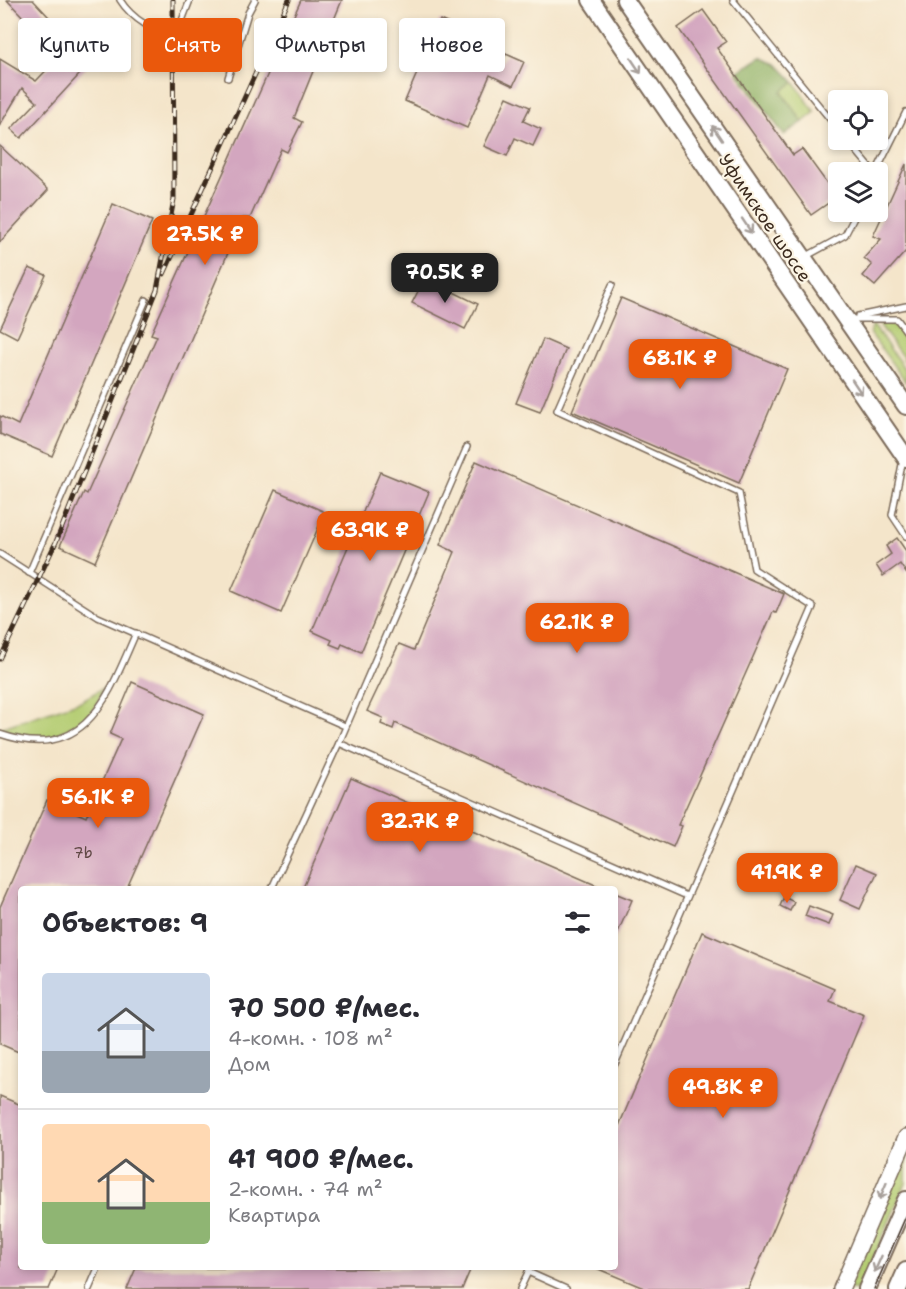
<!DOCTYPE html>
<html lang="ru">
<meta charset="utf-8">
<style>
:root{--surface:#fff;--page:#f7f7f7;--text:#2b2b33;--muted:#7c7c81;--line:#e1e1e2;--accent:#ea580c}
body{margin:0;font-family:"Shantell Sans",sans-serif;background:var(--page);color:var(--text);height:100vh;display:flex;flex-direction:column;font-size:22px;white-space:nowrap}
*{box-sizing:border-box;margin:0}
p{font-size:20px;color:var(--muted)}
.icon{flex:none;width:33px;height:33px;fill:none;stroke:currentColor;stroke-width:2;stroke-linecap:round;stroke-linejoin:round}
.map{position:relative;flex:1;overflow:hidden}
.panel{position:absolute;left:18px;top:886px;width:600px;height:384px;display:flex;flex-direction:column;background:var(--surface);border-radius:6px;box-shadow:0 3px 9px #0003}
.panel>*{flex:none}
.top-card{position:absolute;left:18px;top:18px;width:600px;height:54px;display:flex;gap:12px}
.tools{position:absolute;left:828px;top:90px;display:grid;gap:12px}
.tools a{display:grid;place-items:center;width:60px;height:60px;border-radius:6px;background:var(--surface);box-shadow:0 3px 9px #0003;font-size:30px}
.price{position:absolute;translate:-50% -51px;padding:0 14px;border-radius:12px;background:var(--accent);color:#fff;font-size:20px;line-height:39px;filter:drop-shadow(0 2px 3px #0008)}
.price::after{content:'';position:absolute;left:50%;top:36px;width:18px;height:14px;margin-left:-9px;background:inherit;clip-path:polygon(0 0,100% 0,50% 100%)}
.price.current{background:#222;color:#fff}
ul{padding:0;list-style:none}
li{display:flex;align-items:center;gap:18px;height:150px;padding:0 24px}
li+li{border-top:2px solid var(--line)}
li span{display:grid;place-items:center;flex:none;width:168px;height:120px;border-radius:6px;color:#555}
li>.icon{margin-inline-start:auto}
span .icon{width:72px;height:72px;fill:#fffc;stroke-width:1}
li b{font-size:26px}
h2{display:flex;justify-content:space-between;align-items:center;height:72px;padding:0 24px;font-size:26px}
.pill{padding:0 21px;border-radius:6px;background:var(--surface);box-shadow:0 3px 9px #0003;font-size:21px;line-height:54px}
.pill.current{background:var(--accent);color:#fff}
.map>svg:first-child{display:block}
.green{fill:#b3cc71;stroke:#777b48;stroke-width:1.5}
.forest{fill:#8eb063;stroke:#646d40;stroke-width:1.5}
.building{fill:#d3a6bf}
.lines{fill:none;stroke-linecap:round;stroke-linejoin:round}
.lane-casing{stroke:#7c6b5a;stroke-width:8}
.secondary-casing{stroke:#7c6b5a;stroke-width:18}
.primary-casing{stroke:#7c6b5a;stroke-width:20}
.lane{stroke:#fff;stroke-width:5}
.secondary{stroke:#fff;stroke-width:15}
.primary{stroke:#fff;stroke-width:16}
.tram{stroke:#3b2a1e;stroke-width:1.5}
.rail-casing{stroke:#3b2a1e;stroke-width:5}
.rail{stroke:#fcf5e5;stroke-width:3;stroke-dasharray:9;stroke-linecap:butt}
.oneway{stroke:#a79f9a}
.labels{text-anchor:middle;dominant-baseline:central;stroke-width:4.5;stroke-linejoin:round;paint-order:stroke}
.number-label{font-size:15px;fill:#614946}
.street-label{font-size:18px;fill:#3b2a1e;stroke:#fcf5e5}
</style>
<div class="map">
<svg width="906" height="1289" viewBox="0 0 906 1289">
<rect width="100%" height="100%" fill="#fcf5e5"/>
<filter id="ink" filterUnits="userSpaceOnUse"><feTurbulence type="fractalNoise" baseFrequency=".0167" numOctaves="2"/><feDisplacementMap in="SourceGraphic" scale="12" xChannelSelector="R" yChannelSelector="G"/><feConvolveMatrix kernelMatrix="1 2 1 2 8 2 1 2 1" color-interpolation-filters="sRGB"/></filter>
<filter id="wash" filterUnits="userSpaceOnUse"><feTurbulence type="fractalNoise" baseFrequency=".008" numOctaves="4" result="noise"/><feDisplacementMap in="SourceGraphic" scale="24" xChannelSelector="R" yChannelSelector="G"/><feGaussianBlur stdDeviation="1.35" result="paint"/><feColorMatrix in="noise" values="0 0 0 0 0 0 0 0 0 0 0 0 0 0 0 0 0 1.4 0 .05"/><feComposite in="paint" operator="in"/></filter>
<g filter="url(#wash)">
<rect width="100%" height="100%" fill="#f4e5ca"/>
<!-- green -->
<g class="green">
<polygon points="794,82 815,112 803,122 781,91"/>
<path d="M889,323C906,329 906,347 906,362L879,324Z"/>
<polygon points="873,325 906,371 906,383 870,333"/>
<polygon points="103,688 96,707 84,720 49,739 0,731 0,728 81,701"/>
<polygon points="906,1155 906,1183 860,1289 848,1289"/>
</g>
<!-- forest -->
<polygon class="forest" points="761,57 777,64 794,82 781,92 803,122 784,135 737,72"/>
<g id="blocks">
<!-- building -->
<g class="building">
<polygon points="7,0 33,0 91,62 21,138 11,129 37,102 22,88 0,125 0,59 36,81 60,56"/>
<polygon points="301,0 342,0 294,118 302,122 287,152 281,149 250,218 243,218 95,562 60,546 84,492 87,494 157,336 151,334"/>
<polygon points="703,10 726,42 717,48 793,155 802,149 837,197 811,215 678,28"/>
<polygon points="440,20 479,37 473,50 501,62 506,54 524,62 513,86 490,75 467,128 405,101"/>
<polygon points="507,97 530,107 523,121 541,129 533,146 515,138 507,156 484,146"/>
<polygon points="0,146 48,190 0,242"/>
<polygon points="906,164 906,251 875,286 863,276 872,265 864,258 881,239 873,236"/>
<polygon points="113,204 152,221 52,456 0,434 0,416 18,425"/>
<polygon points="29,268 46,275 17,338 0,329"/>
<polygon points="425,278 478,304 465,329 412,303"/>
<polygon points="621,298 787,369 739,483 572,411"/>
<polygon points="543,339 566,349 540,412 516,403"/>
<polygon points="476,461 784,594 776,613 773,612 678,825 682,826 673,847 395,723 393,729 381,724 383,718 367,711 399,644 414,650 455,552 440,545"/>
<polygon points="380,472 429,492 361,652 342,644 340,648 330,644 332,640 312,631"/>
<polygon points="275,490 325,512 281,613 231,591"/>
<polygon points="897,538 906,551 906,573 900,564 883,576 876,565 891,554 886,546"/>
<polygon points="132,682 204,714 126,890 21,890 21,1053 0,1044 0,907 47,800 86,817 121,739 110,734"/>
<polygon points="351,778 607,890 302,890"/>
<polygon points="856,864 877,873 860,909 840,900"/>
<polygon points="615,893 632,900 615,939"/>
<polygon points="784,897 794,902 790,911 780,906"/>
<polygon points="809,906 833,915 829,925 805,916"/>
<polygon points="702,932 835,989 830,1001 864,1015 748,1289 646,1289 596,1268 615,1268 615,1135"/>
<polygon points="0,1096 21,1105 21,1268 58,1268 49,1289 0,1289"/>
<polygon points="136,1268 471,1268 462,1289 127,1289"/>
</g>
</g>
</g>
<g filter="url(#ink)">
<use href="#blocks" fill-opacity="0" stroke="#7c6b5a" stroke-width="1.5"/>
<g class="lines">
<defs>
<g id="lane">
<path d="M120,0C130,16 157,38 178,31L190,0"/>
<polyline points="733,0 838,129"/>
<polyline points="228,78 248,13 255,0"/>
<polyline points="847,140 874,172"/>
<polyline points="876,172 906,112"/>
<polyline points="794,263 845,235 857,212"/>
<polyline points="612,285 557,410 739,493 754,569 813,607 615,1064"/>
<polyline points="858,316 906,306"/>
<polyline points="851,319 897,319 906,331"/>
<polyline points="903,459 892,515 906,536"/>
<polyline points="0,554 98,617 345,726"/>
<polyline points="29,573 146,300"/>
<path d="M0,734C87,764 108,696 136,633"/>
<polyline points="339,743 687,896"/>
<polyline points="271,890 339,743 467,447"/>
<polyline points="528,1272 566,1289"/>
<polyline points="89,1289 98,1268"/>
<polyline points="520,1289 530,1268"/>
</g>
<polyline id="secondary" points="841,1289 906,1137"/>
<g id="primary">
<polyline points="591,0 906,458"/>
<polyline points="625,0 906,406"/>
<polyline points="867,1289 906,1200"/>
<polyline points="898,1289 906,1271"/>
</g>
</defs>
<!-- lane casing -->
<use href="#lane" class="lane-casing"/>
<!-- secondary casing -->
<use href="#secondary" class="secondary-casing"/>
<!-- primary casing -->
<use href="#primary" class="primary-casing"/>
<!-- lane -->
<use href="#lane" class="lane"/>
<!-- secondary -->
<use href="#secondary" class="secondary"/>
<!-- primary -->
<use href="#primary" class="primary"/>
<!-- tram -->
<polyline class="tram" points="874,1289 906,1216"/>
<defs>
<g id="rail">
<polyline points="164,274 289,0"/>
<polyline points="0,659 56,542 157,290 174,199 173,0"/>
</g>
</defs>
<!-- rail casing -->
<use href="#rail" class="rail-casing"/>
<!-- rail -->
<use href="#rail" class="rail"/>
</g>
<!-- one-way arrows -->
<defs><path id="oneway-shaft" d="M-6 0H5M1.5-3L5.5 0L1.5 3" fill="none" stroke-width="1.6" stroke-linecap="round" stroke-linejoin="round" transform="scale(1.5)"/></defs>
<g class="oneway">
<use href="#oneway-shaft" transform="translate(636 66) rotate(56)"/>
<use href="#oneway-shaft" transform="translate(717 133) rotate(-124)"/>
<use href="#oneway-shaft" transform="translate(747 226) rotate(56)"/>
<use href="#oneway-shaft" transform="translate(857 387) rotate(56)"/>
<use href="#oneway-shaft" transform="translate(883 1191) rotate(113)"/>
<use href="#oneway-shaft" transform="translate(878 1264) rotate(114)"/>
</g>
</g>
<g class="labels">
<!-- number labels -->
<g class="number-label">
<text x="83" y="853">7b</text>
</g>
<!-- street labels -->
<g class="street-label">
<text transform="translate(765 218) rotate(56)">Уфимское шоссе</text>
</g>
</g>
</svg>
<div class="tools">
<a><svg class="icon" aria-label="locate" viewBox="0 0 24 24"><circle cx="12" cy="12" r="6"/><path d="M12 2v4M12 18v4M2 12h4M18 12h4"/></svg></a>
<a><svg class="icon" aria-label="layers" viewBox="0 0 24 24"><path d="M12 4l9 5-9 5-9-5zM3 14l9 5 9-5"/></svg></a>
</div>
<b class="price" style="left:205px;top:266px">27.5K ₽</b>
<b class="price current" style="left:445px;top:304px">70.5K ₽</b>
<b class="price" style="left:680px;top:390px">68.1K ₽</b>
<b class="price" style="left:370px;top:562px">63.9K ₽</b>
<b class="price" style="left:577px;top:654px">62.1K ₽</b>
<b class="price" style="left:98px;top:829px">56.1K ₽</b>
<b class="price" style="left:420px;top:853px">32.7K ₽</b>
<b class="price" style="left:787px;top:904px">41.9K ₽</b>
<b class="price" style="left:723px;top:1119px">49.8K ₽</b>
<div class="top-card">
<a class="pill">Купить</a>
<a class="pill current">Снять</a>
<a class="pill">Фильтры</a>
<a class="pill">Новое</a>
</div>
<section class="panel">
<h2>Объектов: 9<svg class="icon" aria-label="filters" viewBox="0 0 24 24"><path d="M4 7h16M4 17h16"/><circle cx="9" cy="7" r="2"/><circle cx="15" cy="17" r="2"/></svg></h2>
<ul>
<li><span style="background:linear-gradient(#c9d6e8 65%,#9aa5b1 0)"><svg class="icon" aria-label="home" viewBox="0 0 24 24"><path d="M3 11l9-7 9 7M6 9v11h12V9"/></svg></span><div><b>70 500 ₽/мес.</b><p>4-комн. · 108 m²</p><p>Дом</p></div></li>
<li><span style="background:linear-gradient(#ffd9b3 65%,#8fb573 0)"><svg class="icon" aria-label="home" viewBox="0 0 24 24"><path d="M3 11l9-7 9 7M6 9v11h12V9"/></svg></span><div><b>41 900 ₽/мес.</b><p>2-комн. · 74 m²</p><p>Квартира</p></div></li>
</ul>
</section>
</div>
